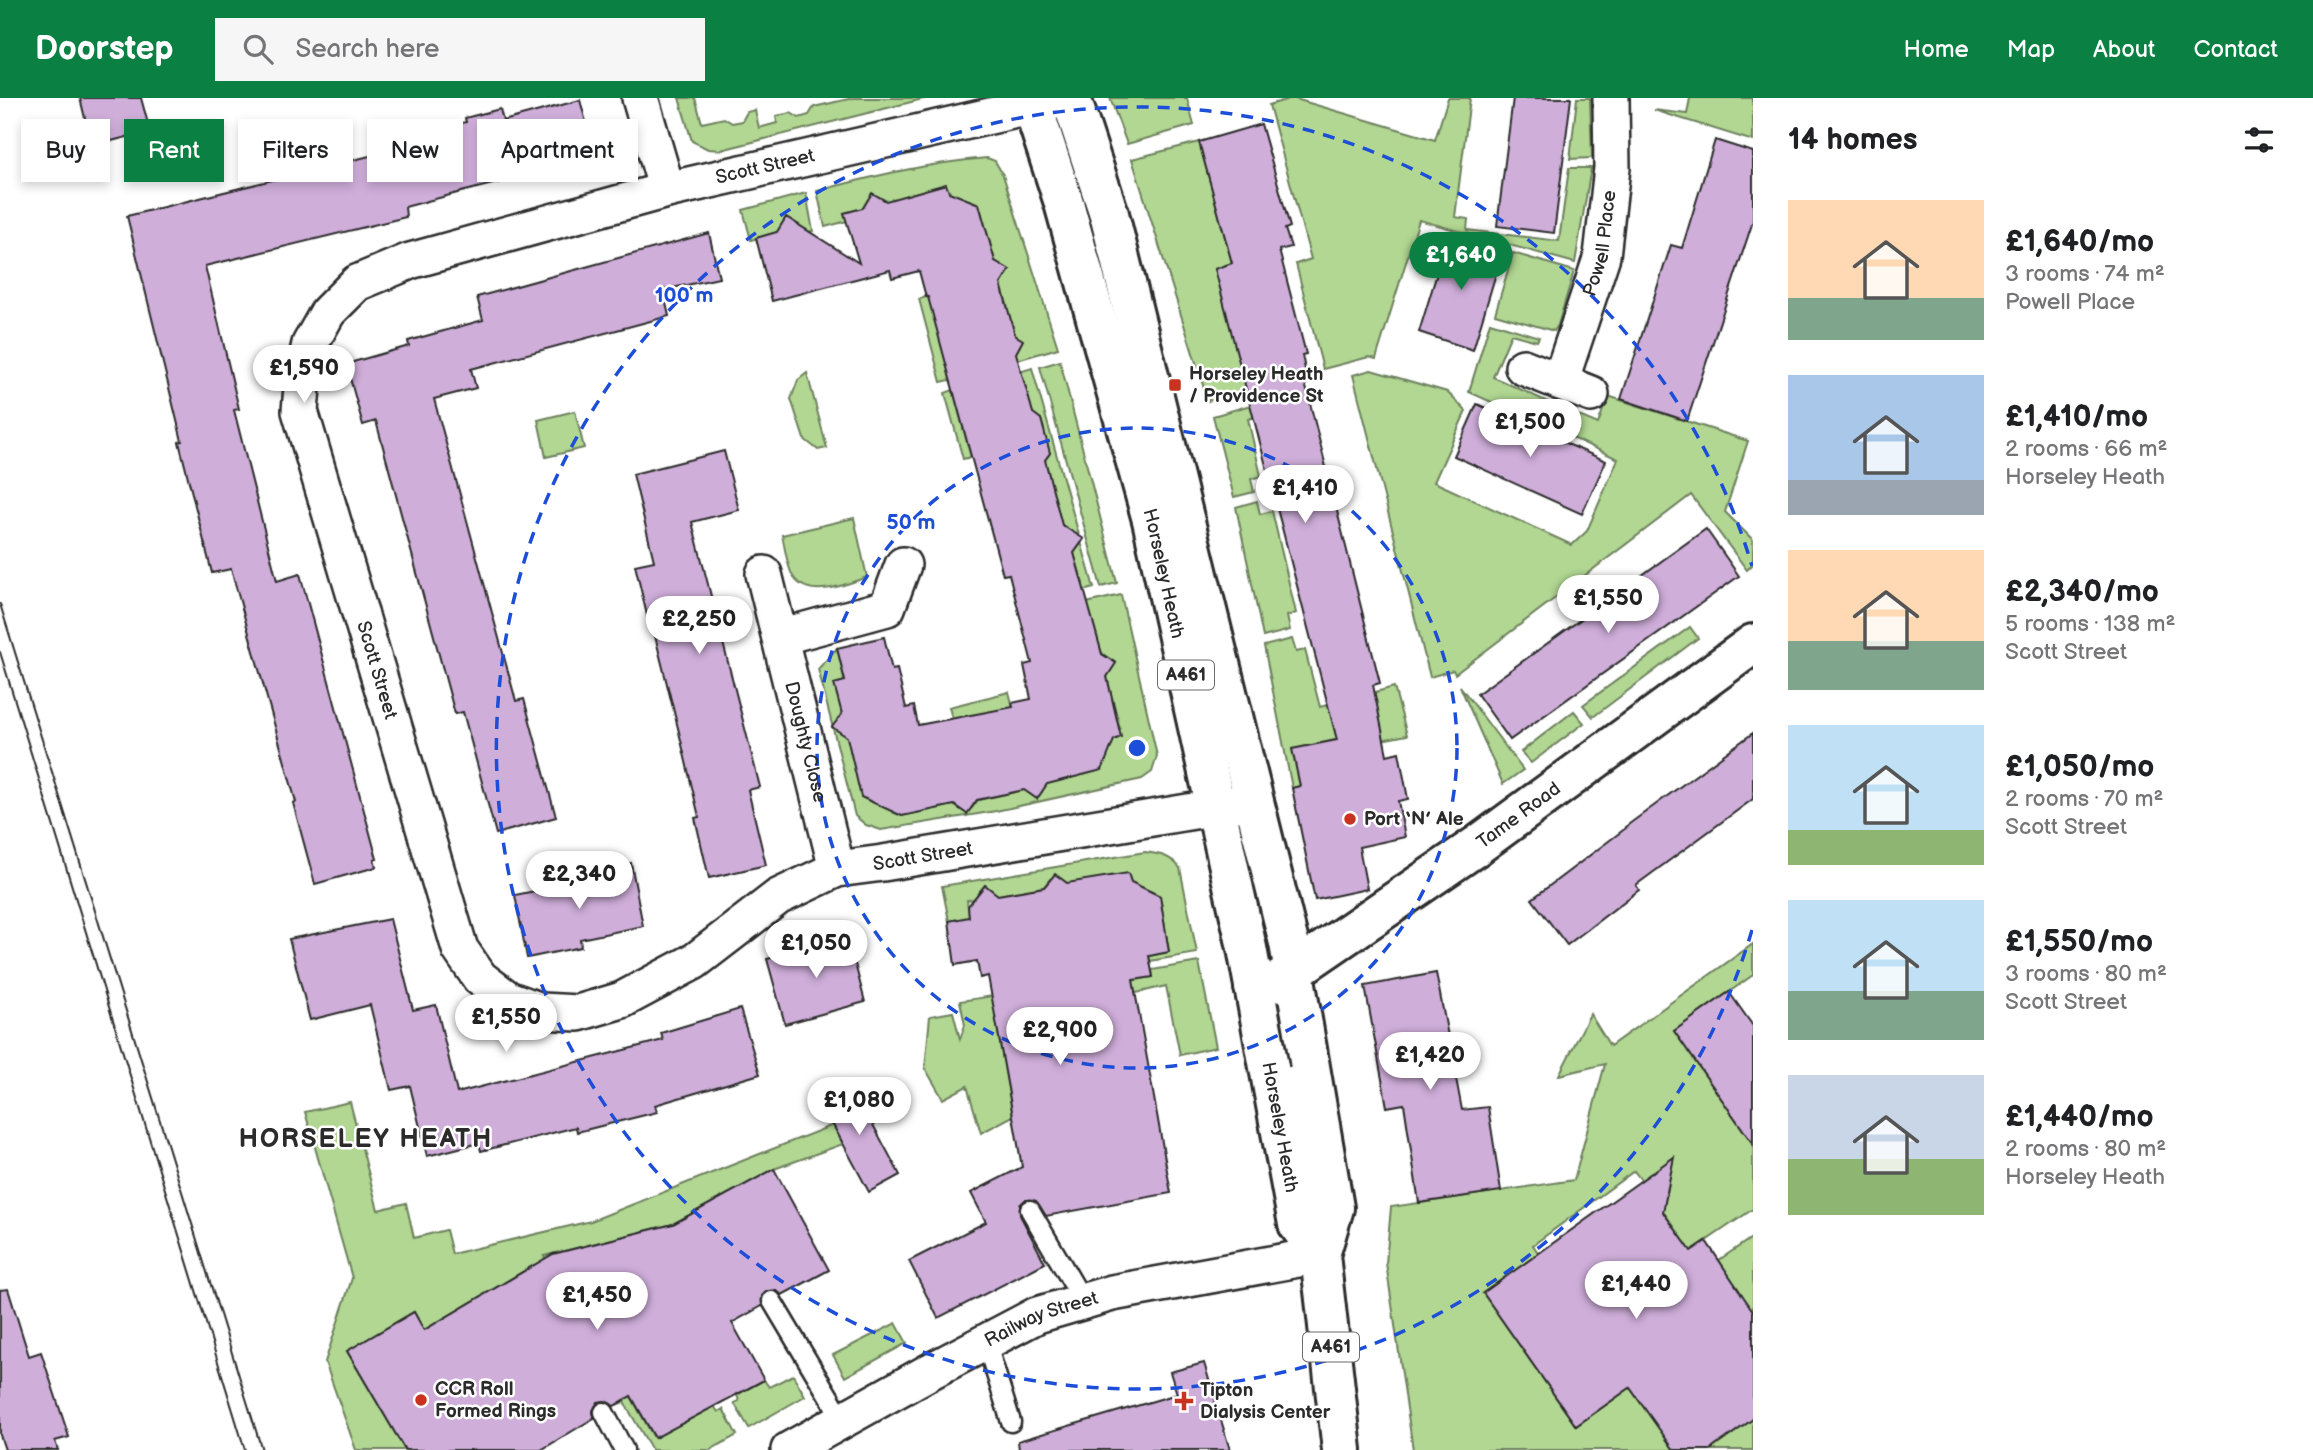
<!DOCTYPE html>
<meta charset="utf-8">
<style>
:root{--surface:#fff;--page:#f6f6f6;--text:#202124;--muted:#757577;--accent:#0b8043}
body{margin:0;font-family:"Balsamiq Sans",sans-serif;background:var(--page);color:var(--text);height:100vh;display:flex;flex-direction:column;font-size:26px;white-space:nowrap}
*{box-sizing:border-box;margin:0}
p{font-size:23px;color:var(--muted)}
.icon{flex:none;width:38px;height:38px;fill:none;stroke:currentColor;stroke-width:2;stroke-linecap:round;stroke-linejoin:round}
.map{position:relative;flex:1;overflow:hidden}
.side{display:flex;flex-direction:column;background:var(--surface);width:560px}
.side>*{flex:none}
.guide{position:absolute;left:21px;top:21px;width:665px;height:63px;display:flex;gap:14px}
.price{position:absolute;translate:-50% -60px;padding:0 16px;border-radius:24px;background:#fff;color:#222;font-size:23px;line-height:46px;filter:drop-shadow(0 2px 4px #0008)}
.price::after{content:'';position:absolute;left:50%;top:42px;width:21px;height:16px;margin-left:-10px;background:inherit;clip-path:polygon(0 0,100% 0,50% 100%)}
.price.active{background:var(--accent);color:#fff}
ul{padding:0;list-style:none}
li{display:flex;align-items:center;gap:21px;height:175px;padding:0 35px}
li span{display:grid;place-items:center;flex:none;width:196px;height:140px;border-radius:0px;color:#555}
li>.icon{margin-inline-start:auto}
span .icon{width:84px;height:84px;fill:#fffc;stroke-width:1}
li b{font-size:30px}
h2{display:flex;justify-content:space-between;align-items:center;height:84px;padding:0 35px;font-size:30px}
.pill{padding:0 24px;border-radius:0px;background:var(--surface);box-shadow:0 4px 10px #0003;font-size:24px;line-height:63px}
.pill.active{background:var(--accent);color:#fff}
header{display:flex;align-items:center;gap:42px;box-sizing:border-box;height:98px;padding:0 35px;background:var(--accent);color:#fff}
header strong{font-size:33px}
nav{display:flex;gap:38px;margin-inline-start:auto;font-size:24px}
.search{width:490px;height:63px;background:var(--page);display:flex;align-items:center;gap:18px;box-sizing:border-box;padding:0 24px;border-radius:0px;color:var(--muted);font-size:26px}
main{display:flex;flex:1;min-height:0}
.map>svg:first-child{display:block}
.green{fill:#b1d792;stroke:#6e815e;stroke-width:2}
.building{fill:#cfaeda;stroke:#2b2b2b;stroke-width:2}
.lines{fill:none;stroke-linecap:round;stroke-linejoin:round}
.lane-casing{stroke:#2b2b2b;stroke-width:23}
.street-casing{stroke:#2b2b2b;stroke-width:40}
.secondary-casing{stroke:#2b2b2b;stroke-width:44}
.highway-casing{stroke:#2b2b2b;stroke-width:44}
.lane{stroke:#fff;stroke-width:18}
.street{stroke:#fff;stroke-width:35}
.secondary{stroke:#fff;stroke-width:38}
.highway{stroke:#fff;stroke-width:38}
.tram{stroke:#2b2b2b;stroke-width:2}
.ring{fill:none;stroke:#1d4ed8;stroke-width:3.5;stroke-dasharray:12 9}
.poi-dot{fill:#c8321e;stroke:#fff;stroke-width:2.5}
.labels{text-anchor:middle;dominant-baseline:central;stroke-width:5;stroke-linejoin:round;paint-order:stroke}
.shield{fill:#fff;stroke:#6b6b6b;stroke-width:2}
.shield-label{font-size:18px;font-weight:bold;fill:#2b2b2b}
.street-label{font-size:19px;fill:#2b2b2b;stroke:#fff}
.poi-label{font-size:19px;font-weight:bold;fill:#2b2b2b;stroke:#fff;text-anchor:start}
.district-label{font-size:26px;font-weight:bold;letter-spacing:2px;fill:#2b2b2b;stroke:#fff}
.centre{fill:#1d4ed8;stroke:#fff;stroke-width:3.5}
.ring-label{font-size:21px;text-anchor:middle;font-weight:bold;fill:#1d4ed8;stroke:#fff;stroke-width:5;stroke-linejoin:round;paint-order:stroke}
</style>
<header>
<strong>Doorstep</strong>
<div class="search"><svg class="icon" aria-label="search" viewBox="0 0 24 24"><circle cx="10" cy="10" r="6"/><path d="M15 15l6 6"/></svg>Search here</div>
<nav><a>Home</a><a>Map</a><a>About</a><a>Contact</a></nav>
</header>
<main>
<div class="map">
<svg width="1753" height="1352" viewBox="0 0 1753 1352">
<rect width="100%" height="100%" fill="#fff"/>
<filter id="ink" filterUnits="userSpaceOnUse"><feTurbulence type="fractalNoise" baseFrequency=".0143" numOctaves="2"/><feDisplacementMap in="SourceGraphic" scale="14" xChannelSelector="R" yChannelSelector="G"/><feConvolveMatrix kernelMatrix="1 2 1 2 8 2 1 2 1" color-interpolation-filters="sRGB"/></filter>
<g filter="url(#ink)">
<!-- green -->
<g class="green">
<polygon points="679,0 695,0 702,25 724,20 732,25 742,23 747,14 755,12 759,30 777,25 776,18 791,15 799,20 809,17 814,9 853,0 927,0 721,52 708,51 692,43"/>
<polygon points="1110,0 1187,0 1194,27 1127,46"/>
<polygon points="1292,0 1435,42 1448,0 1470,0 1455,119 1468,121 1467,132 1559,143 1569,70 1591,70 1575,165 1419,122 1376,261 1369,259 1323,271 1296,166 1311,161 1269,7"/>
<polygon points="1577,0 1590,0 1592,60 1570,61"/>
<polygon points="1690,0 1753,0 1753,43 1654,12 1687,16"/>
<polygon points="1199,44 1232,165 1215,171 1248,292 1208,303 1132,61"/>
<path d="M987,60L995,63L1003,77L1058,250L1010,264L1020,248L1016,238L1008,233V210L1001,186L1006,178L1003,168L995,163L979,106L970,102L961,105L886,103L878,98L868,101L863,110L845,115L847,123L825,129L817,93C874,78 928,65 987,60Z"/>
<polygon points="806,95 813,133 803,135 800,128 791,122 782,126 777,134 751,142 743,112"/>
<polygon points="1513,155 1574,173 1558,227 1554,233 1495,216"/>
<polygon points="934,197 950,282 941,284 919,201"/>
<polygon points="1490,224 1539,239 1537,243 1511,236 1493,279 1548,304 1543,315 1532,311 1527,320 1469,294"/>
<polygon points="1060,263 1117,485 1101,489 1040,269"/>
<polygon points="1032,270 1094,490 1079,494 1077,487 1083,485 1074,455 1080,447 1077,437 1063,433 1045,362 1050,355 1039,339 1044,331 1041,321 1033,315 1013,276"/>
<polygon points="1371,272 1447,294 1466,313 1434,384 1572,447 1587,433 1618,361 1562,335 1565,325 1555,321 1560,310 1598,326 1608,298 1748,343 1725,414 1753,442 1753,466 1747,472 1691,397 1455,576 1453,572 1430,579 1353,277"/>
<polygon points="807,275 827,350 818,352 804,341 791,301 798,282"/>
<polygon points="1306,291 1309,303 1248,321 1261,378 1251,381 1254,394 1234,399 1213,318"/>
<polygon points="953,292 971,359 963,361 945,295"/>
<polygon points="575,313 584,350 546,359 538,322"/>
<polygon points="1257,403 1260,416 1272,413 1296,515 1287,518 1290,532 1263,539 1236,409"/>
<path d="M854,420L867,479C847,486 810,502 794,480C787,470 785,449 782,437Z"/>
<path d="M1121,497L1157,658L1152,674L1142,681L996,713L881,732L866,727L855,718L818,571L837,550C843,573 851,602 837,623L847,639L862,699L871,704L880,700L889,706L892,714L902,718L954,707L962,712L972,710L978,702L1024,692L1041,695L1047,686L1102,672L1106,662L1107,644L1116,641L1120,631L1107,579L1109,561L1102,555L1082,506Z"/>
<polygon points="1690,529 1698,540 1593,619 1583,607"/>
<polygon points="1292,541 1296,554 1305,552 1320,609 1394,589 1407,637 1376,643 1373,634 1293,651 1300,688 1292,690 1264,548"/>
<polygon points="1460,588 1523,672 1503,686"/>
<polygon points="1009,594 1014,613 954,628 949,609"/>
<polygon points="1574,613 1584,625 1531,665 1521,654"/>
<path d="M1145,754C1160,756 1171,758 1180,770L1197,855L1150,863L1149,858L1169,854L1160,798L1150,793L1141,796L1067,785L1060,780L1050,781L1044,789L998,797L980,793L974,801L967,802L969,819L949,823L942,788Z"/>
<polygon points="1753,846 1753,877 1674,933 1753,1046 1753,1111 1691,1153 1658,1106 1666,1099 1669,1087 1662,1077 1650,1076 1641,1082 1634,1073 1533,1147 1539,1156 1483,1195 1576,1328 1632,1288 1674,1352 1413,1352 1386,1165 1391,1109 1574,1082 1605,966 1559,977 1590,916 1610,948"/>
<polygon points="1199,864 1216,949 1180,957 1166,888 997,928 1013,1018 981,1035 967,988 943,1001 925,970 930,918 953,914 960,941 965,927 960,903 1100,882 1102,888 1153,879 1152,872"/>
<polygon points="350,1004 378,1112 406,1105 414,1140 446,1132 452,1156 591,1123 833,1027 843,1046 774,1071 673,1126 544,1158 615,1288 623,1284 654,1340 714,1308 718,1314 723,1311 737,1337 710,1352 652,1352 624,1304 616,1307 534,1167 424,1232 413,1214 347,1253 405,1352 356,1352 325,1264 352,1180 305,1014"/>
<polygon points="1753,1139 1753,1234 1719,1162"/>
<polygon points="896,1225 907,1245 845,1279 833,1257"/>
<polygon points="793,1277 805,1298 749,1330 734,1305 739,1303 737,1297 764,1282 769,1289"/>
<polygon points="1753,1321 1753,1352 1710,1352"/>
</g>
<!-- building -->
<g class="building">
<polygon points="80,0 141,0 150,33 92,48"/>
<polygon points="1513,0 1571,0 1554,135 1497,128"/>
<polygon points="580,2 598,68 551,81 549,72 465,93 405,109 406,119 205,168 239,311 234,312 277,483 300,476 377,761 374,761 376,769 315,786 293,705 296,704 231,471 212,475 179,344 182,343 127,118 390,53 388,43 466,24 465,20 500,11 503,23"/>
<polygon points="1261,26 1290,129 1285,131 1291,149 1279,152 1306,256 1302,257 1306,276 1303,277 1380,585 1373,587 1387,657 1399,654 1408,701 1398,703 1405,739 1359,749 1367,791 1315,802 1292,690 1300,688 1292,651 1337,642 1215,171 1232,165 1199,44"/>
<polygon points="1715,42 1753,54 1753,123 1687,323 1621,301 1671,147 1682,150"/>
<polygon points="946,86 949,94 979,106 995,163 1010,172 1001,186 1015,237 1023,242 1016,255 1033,315 1041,321 1050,355 1045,362 1062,427 1084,441 1074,455 1102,556 1116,565 1107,579 1121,639 1114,642 1102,672 1047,686 1037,701 1024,692 977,702 967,716 954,707 902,718 861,699 847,639 832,629 842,616 834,586 845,583 837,550 884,539 892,572 897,571 906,610 914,608 918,627 1013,609 1012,605 1031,601 1024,567 1032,565 1009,476 1003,477 928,199 926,199 919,173 892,180 890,172 772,203 756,140 777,134 786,119 859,165 844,115 863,110 872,95 886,103"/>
<polygon points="709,135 719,180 663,192 669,218 471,271 476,290 434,301 516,603 524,601 556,719 496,736 463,614 455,616 376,323 363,327 346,266 409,248 408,243 483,222 477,199"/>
<polygon points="1449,136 1503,152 1473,252 1419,234"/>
<polygon points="1477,306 1606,363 1582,416 1454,358"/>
<polygon points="724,353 739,412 692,424 760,689 748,692 766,767 709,780 695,720 699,719 679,634 654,534 651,534 635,467 654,463 633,376"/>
<polygon points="1706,431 1739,478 1510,642 1477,596"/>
<polygon points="1753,635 1753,701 1636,787 1639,792 1567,847 1532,801 1626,730 1625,729"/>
<polygon points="631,765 643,828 580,841 581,849 527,860 515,797 579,784 577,776"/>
<polygon points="1128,775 1131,784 1160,798 1169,854 1149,858 1153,879 1133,882 1171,1095 1046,1118 1036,1103 1025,1102 1020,1107 1020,1117 1045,1165 938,1220 909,1163 986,1124 971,1095 1022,1069 988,878 980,880 977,863 955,867 949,823 969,819 968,808 985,787 998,797 1044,789 1055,776 1067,785"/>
<polygon points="390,821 413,912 436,907 457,995 663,942 661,935 740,911 760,976 655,1007 657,1014 577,1034 576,1029 481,1053 479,1045 427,1058 410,988 391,992 370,907 310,922 289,841"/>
<polygon points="848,839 865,904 785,926 767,861"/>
<polygon points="1436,875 1462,1012 1488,1009 1501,1093 1419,1105 1404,1006 1387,1009 1365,888"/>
<polygon points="1729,894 1753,928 1753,1046 1674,933"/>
<polygon points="850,984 900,1077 869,1094 819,1001"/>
<polygon points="1674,1059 1663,1114 1691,1153 1706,1143 1753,1213 1753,1321 1710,1352 1674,1352 1630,1290 1576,1328 1483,1195"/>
<polygon points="774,1071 829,1172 782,1197 777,1193 767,1193 762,1198 762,1208 732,1225 764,1282 655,1340 631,1298 614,1308 605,1303 598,1304 593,1313 594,1320 541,1352 405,1352 347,1253 414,1214 424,1232 553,1156 673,1126"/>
<polygon points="8,1191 29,1258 41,1254 69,1339 55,1343 58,1352 5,1352 0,1337 0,1192"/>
<polygon points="1204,1265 1230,1352 1019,1352 1018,1343 1177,1296 1170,1274"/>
</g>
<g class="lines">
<defs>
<g id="lane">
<polyline points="1030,1112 1083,1203"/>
<polyline points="772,1203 843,1322"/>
<polyline points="986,1244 1011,1324"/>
<polyline points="604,1314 624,1352"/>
</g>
<g id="street">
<polyline points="640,0 667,92"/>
<path id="s1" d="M1060,2L667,92L410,163L357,185L328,214L310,246L303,277L300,313L460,851L480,880L508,901L541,913L578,915L622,902L695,863L778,799L837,771L883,765L1242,705"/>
<polyline points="1523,269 1591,296"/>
<path id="s2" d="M1560,284L1602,158L1612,70L1611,0"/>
<path id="s3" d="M764,476L837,771"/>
<polyline points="780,539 887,510 903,467"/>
<path id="s4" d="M789,1352L929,1274L1037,1217L1112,1195L1320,1157"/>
</g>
<g id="secondary">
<path id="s5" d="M1254,889L1279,883L1478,747L1753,546"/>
<polyline points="1295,987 1309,1082 1300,1117"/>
</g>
<g id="highway">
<path id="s6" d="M1030,0L1064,105L1152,422L1247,850L1298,1126L1320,1157"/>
<polyline points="1071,0 1109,116 1289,845 1334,1110 1320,1157 1342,1352"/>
</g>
</defs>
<!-- lane casing -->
<use href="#lane" class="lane-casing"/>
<!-- street casing -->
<use href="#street" class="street-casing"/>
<!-- secondary casing -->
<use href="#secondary" class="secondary-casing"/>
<!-- highway casing -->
<use href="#highway" class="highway-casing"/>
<!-- lane -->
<use href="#lane" class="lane"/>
<!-- street -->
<use href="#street" class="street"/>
<!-- secondary -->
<use href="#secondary" class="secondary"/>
<!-- highway -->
<use href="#highway" class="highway"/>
<!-- tram -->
<g class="tram">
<polyline points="0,506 262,1352"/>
<polyline points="0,554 245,1352"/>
</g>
</g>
</g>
<!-- distance rings -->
<g class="ring">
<circle cx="1137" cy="650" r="320"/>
<path d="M1752 832A641 641 0 1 1 1752 468"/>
</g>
<!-- markers -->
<g class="poi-dot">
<rect x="1168" y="280" width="14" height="14" rx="3.5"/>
<circle cx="1350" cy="721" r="7"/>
<circle cx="421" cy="1302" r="7"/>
<path d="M1180.5 1292.5h7v7h7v7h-7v7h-7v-7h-7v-7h7z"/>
</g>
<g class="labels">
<!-- shield labels -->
<g class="shield">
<rect x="1158" y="562.5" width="56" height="29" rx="5"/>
<rect x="1303" y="1234.5" width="56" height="29" rx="5"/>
</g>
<g class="shield-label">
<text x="1186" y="577">A461</text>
<text x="1331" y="1249">A461</text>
</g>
<!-- street labels -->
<g class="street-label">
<text transform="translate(765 69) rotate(-13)">Scott Street</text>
<text stroke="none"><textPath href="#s2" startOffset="145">Powell Place</textPath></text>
<text stroke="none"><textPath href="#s6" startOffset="494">Horseley Heath</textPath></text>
<text stroke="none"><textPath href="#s1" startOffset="1143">Scott Street</textPath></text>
<text stroke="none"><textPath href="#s3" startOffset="173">Doughty Close</textPath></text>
<text stroke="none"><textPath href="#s5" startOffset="317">Tame Road</textPath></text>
<text stroke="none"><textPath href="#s1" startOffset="1962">Scott Street</textPath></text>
<text stroke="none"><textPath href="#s6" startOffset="1060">Horseley Heath</textPath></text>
<text stroke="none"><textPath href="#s4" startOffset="285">Railway Street</textPath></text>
</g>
<!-- poi labels -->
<g class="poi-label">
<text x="1189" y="276">Horseley Heath<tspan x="1189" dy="22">/ Providence St</tspan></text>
<text x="1364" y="721">Port ‘N’ Ale</text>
<text x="435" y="1291">CCR Roll<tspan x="435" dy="22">Formed Rings</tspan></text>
<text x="1200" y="1292">Tipton<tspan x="1200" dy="22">Dialysis Center</tspan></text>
</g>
<!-- district labels -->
<g class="district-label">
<text x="366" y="1041">HORSELEY HEATH</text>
</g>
</g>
<circle cx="1137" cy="650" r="10" class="centre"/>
<g class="ring-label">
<text x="684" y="204">100 m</text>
<text x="911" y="431">50 m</text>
</g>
</svg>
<b class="price active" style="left:1461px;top:194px">£1,640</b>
<b class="price" style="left:304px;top:307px">£1,590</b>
<b class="price" style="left:1530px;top:361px">£1,500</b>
<b class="price" style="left:1305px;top:427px">£1,410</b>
<b class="price" style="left:1608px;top:537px">£1,550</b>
<b class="price" style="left:699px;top:558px">£2,250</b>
<b class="price" style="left:579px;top:813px">£2,340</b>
<b class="price" style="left:816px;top:882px">£1,050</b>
<b class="price" style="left:506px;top:956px">£1,550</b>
<b class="price" style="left:1060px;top:969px">£2,900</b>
<b class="price" style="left:1430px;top:994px">£1,420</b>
<b class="price" style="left:859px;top:1039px">£1,080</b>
<b class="price" style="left:1636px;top:1223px">£1,440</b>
<b class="price" style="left:597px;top:1234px">£1,450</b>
<div class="guide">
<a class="pill">Buy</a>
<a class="pill active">Rent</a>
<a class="pill">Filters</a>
<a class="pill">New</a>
<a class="pill">Apartment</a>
</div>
</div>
<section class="side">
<h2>14 homes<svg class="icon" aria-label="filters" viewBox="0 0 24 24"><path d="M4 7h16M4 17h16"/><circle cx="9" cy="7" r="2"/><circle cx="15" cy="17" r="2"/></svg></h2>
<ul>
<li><span style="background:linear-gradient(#ffd9b3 70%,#7fa58c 0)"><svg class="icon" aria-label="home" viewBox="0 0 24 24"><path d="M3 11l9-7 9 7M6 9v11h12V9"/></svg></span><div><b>£1,640/mo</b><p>3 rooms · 74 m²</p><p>Powell Place</p></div></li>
<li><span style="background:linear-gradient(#a9c7e8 75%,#9aa5b1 0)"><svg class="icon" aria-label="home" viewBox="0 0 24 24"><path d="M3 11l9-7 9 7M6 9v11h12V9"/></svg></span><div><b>£1,410/mo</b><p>2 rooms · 66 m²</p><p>Horseley Heath</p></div></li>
<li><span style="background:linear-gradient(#ffd9b3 65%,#7fa58c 0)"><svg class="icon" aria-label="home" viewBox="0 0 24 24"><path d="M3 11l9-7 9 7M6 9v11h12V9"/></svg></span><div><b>£2,340/mo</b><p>5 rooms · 138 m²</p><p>Scott Street</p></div></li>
<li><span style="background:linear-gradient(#bfe0f5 75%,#8fb573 0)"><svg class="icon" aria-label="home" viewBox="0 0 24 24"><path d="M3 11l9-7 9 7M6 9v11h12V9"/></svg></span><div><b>£1,050/mo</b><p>2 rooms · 70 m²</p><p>Scott Street</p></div></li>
<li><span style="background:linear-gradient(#bfe0f5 65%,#7fa58c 0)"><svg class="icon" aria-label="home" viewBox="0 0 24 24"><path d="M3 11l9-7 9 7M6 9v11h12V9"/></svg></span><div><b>£1,550/mo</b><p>3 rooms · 80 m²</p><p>Scott Street</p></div></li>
<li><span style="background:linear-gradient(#c9d6e8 60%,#8fb573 0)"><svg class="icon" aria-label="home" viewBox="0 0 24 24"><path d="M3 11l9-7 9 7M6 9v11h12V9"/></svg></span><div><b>£1,440/mo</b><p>2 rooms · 80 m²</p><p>Horseley Heath</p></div></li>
</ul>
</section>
</main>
